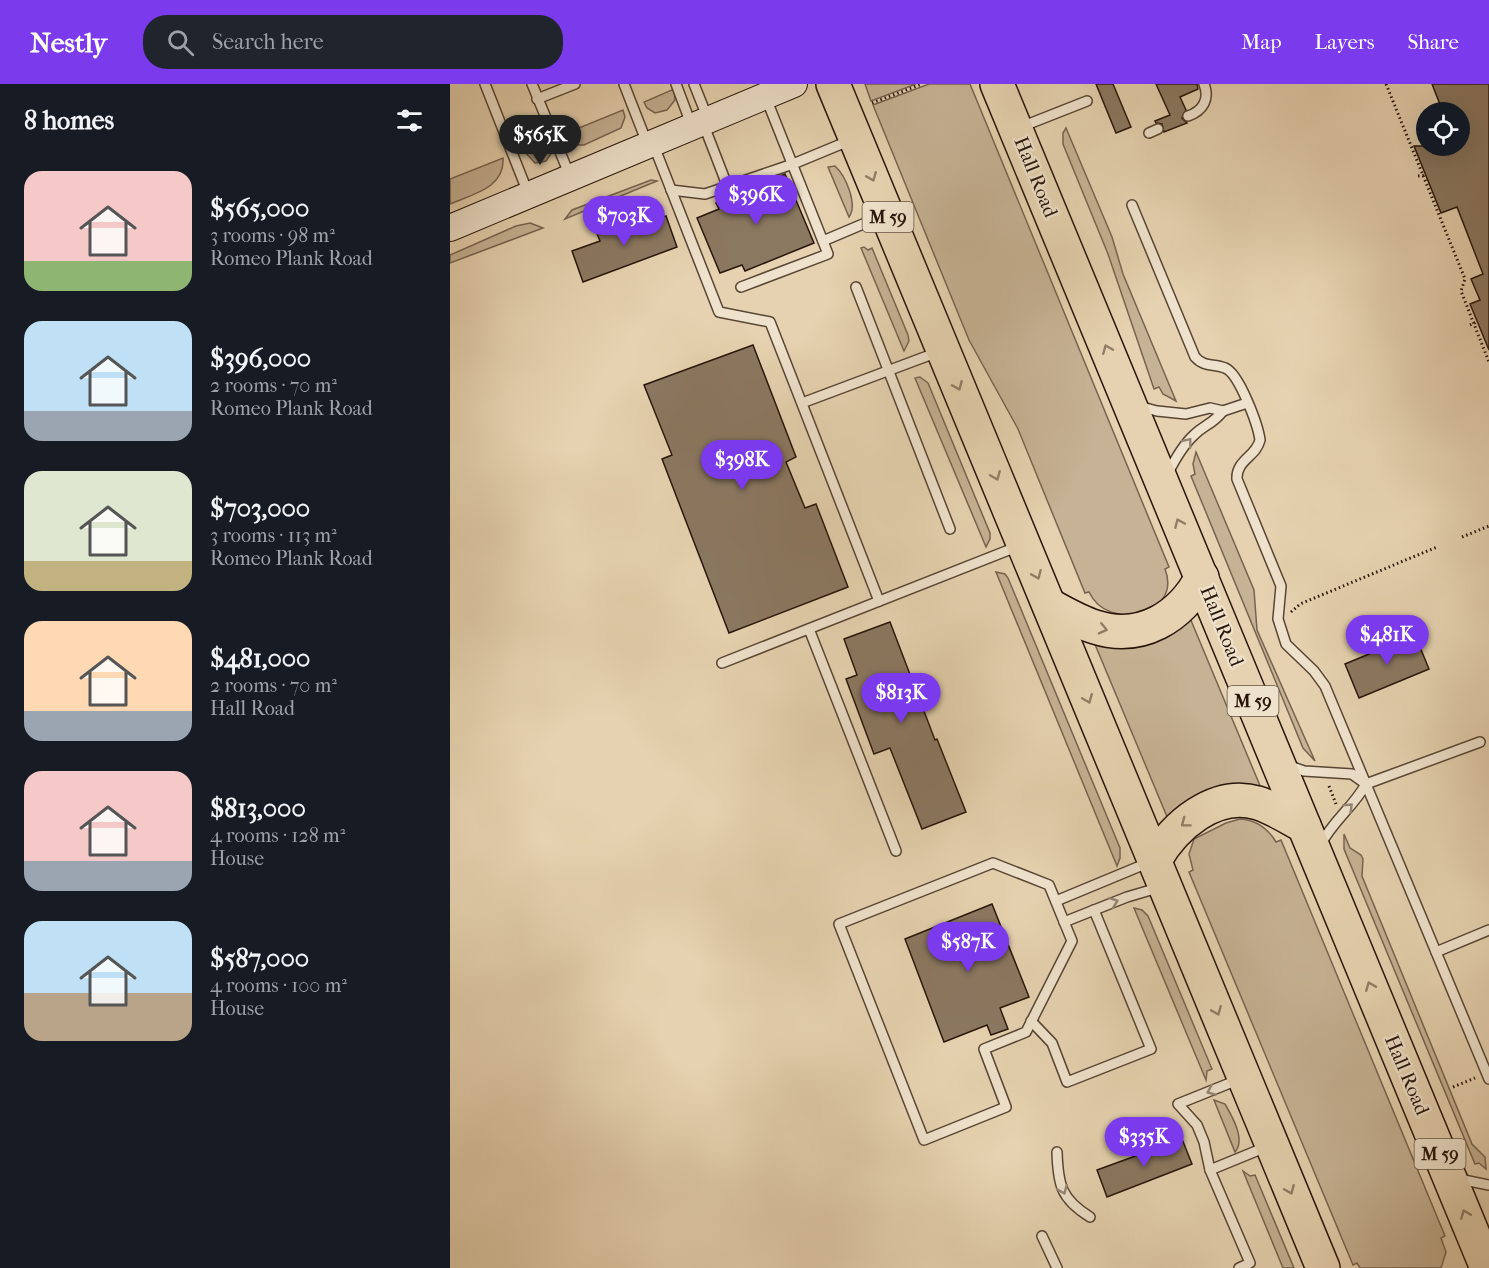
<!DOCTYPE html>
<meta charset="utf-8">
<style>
:root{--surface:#171b24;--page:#20242c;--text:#f1f3f6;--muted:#9ea1a6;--accent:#7c3aed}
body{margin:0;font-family:"IM FELL French Canon",serif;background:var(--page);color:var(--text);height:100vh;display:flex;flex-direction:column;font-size:22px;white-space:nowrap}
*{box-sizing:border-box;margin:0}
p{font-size:20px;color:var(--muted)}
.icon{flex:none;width:33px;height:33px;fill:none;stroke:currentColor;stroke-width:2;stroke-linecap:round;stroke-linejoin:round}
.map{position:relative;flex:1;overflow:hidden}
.details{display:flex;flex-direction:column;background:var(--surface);width:450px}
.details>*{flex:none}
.controls{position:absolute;left:966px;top:18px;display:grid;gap:12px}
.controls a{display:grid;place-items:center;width:54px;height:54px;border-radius:50%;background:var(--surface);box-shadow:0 6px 24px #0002;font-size:30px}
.price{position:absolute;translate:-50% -51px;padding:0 14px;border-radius:21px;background:var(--accent);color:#fff;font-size:20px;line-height:39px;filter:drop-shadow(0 2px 3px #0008)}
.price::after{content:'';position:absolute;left:50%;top:36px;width:18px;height:14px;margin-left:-9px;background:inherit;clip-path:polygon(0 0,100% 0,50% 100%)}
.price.selected{background:#222;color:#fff}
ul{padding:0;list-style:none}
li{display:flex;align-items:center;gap:18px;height:150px;padding:0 24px}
li span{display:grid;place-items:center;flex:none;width:168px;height:120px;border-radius:18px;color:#555}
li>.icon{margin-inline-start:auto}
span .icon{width:72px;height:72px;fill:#fffc;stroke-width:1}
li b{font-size:26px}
h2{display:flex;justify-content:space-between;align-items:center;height:72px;padding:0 24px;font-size:26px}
header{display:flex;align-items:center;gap:36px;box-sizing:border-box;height:84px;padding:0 30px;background:var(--accent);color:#fff}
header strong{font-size:28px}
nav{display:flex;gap:33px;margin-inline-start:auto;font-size:21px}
.search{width:420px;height:54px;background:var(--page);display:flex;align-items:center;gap:15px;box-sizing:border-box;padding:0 21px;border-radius:24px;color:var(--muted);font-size:22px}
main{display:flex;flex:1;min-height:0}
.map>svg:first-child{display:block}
.green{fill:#c6b294;stroke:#776450;stroke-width:1.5}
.building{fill:#8b7861;stroke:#28160b;stroke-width:1.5}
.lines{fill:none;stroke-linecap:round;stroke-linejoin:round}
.lane-casing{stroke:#584534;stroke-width:12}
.secondary-casing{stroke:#28160b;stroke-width:28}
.highway-casing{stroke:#28160b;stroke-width:36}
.path{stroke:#28160b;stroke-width:3;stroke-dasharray:1.5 3;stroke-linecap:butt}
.lane{stroke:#efe2cc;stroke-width:9}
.secondary{stroke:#efe2cc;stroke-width:26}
.highway{stroke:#e6d2b0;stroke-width:33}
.oneway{stroke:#907d66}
.oneway2{stroke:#958675}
.labels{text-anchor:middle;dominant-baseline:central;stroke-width:4.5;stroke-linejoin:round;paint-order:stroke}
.shield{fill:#efe2cc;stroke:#645345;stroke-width:1.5}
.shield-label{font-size:18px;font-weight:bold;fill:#28160b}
.street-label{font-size:20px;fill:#28160b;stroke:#efe2cc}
</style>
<header>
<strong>Nestly</strong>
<div class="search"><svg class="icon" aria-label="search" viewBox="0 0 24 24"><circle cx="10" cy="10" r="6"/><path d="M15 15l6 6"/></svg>Search here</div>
<nav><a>Map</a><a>Layers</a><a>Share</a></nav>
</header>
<main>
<section class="details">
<h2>8 homes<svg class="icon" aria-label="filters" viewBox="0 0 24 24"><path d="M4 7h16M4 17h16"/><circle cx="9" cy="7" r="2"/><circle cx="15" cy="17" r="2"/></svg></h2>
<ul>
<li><span style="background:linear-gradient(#f6c9c9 75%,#8fb573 0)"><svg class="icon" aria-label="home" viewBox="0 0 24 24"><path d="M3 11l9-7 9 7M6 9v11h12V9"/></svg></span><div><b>$565,000</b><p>3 rooms · 98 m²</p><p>Romeo Plank Road</p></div></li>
<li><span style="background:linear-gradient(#bfe0f5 75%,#9aa5b1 0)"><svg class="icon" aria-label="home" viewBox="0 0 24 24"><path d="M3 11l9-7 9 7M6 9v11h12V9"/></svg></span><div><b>$396,000</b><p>2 rooms · 70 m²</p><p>Romeo Plank Road</p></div></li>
<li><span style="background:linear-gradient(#dfe7d0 75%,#c2b280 0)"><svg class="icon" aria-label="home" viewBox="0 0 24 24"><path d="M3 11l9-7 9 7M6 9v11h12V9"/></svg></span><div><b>$703,000</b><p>3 rooms · 113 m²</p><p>Romeo Plank Road</p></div></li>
<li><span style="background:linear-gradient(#ffd9b3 75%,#9aa5b1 0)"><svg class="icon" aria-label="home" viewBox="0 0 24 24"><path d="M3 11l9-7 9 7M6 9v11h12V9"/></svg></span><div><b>$481,000</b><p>2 rooms · 70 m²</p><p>Hall Road</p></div></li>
<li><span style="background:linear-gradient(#f6c9c9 75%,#9aa5b1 0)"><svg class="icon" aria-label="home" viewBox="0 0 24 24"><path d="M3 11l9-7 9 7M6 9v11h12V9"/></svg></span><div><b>$813,000</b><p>4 rooms · 128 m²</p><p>House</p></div></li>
<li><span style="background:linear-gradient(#bfe0f5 60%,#b9a48a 0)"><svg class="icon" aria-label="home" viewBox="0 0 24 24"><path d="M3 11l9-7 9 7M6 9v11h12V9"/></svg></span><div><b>$587,000</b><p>4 rooms · 100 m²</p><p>House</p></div></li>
</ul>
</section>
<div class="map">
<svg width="1039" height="1184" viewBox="0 0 1039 1184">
<rect width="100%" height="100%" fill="#e6d2b0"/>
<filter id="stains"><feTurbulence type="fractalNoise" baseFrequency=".00333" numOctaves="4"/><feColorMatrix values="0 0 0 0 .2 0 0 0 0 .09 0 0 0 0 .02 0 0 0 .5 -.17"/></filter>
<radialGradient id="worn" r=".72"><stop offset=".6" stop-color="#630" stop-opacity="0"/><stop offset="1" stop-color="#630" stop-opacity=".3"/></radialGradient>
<!-- green -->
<g class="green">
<polygon points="415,0 466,0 421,17"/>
<path d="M479,0H520L719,483L715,485C733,531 658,549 639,508L635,509L568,345L519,256L423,21Z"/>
<polygon points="224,5 225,16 217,26 205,29 197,24 194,18"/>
<polygon points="173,26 175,33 171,44 134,61 122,61 114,50"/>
<polygon points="616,44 662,153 673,190 726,317 713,310 709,303 704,305 658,170 613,60 613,49"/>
<polygon points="99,55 102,68 96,77 85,79 73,66"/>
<path d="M53,74C55,104 23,110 0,120V95Z"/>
<path d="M385,82C396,92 408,121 399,133L378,83Z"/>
<polygon points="201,96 207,97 115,135 122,126"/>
<polygon points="80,139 93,144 0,179 0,171 66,142"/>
<polygon points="414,163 418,166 422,164 458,251 459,257 454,267 411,164"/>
<polygon points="470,293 478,299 540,449 540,455 536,463 465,294"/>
<polygon points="746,368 804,506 807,546 865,677 853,664 741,392 745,390 743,380"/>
<polygon points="546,488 555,490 558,494 670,764 670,774 667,782"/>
<polygon points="740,534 811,704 718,735 644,558"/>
<path d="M790,735C806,736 817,743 826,758L831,756L995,1152L991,1154L996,1168L991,1184H910L907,1179L903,1181L739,788L743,786L739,770L744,755L776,739Z"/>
<polygon points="894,750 900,764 911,771 913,775 912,792 1022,1060 1035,1073 1036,1085 1029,1079 1025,1080 894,765"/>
<polygon points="684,824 692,826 698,832 762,985 757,987 756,996"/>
<path d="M764,1016L775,1020C782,1032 796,1056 785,1068Z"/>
<polygon points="793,1087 800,1092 805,1091 844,1184 833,1184"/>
</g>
<!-- building -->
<g class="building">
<polygon points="646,0 663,0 681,43 666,49"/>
<polygon points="706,0 747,0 748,5 730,13 736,26 732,34 737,39 714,48 712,40 706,39 705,37 720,31"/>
<polygon points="982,0 1039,0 1039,266 1020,220 1030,216 1021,195 1033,190 1007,123 991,129 964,62 1010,62 1010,28 993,28"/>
<polygon points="335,90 364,159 295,187 292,181 270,189 247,134 269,125 266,119"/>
<polygon points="184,132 187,142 216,132 227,163 133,198 122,167 150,157 146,147"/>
<polygon points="303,261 346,373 336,378 355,424 366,420 398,503 279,549 212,375 222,371 194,301"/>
<polygon points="440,538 485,656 487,655 516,728 472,745 440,664 424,670 396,595 407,591 394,555"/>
<polygon points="965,551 979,585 909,614 895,580"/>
<polygon points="542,820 579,913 550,924 558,945 541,951 537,941 494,958 455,855"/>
<polygon points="732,1055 742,1080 657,1113 647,1086"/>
</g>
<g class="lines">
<defs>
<g id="lane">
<polyline points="35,0 78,109"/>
<polyline points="82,0 120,92"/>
<polyline points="174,0 197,59"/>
<polyline points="226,0 241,40"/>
<polyline points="244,0 258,35"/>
<polyline points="87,15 125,0"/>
<path d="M738,32C753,27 760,15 754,0"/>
<polyline points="253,39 277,101"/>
<polyline points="571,43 637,17"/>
<polyline points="699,49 708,45"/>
<polyline points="204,62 269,228 320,238 429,517"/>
<polyline points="221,106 255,110 343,80 401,56"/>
<path d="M682,121L745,273C755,284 763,279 775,284C789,289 808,341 810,356C806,373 786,376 787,395L831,502L828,535L836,560L864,587L875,602L1039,995"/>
<polyline points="373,157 432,132"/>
<polyline points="291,203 378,170 316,14"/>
<polyline points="406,203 500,445"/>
<polyline points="352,319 488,268"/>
<polyline points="688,322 707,327 736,330 760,324 773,327 797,319"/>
<path d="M717,391C724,377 732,362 744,351C755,340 762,341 773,327"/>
<polyline points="359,545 446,767"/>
<polyline points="272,579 569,462"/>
<path d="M837,681L854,687L902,690L916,700C904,722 883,737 871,760"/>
<polyline points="916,700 1030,658"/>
<polygon points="543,779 599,801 622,857 576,948 534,965 556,1023 474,1056 389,840"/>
<polyline points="606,817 700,778"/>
<polyline points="614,838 677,813 711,803"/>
<polyline points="986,868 1039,846"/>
<polyline points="581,937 602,959 617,998 701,965 644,826"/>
<path d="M607,1068C608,1101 611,1115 640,1133"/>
<polyline points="760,1086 816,1063"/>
<polyline points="1009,1095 1039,1101"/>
<polyline points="592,1152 607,1184"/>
<polyline points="789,1184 800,1179 760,1086 754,1058 747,1041 728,1020 790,995"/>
</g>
<polyline id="secondary" points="0,144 344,0"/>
<g id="highway">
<polyline points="383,0 873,1184"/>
<polyline points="547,0 1037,1184"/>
<path d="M599,521C614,529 629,538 645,543C691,558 731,533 752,493"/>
<path d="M705,776C724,742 765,706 808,719C824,724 839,734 854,742"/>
</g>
</defs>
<!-- lane casing -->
<use href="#lane" class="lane-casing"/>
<!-- secondary casing -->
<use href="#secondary" class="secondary-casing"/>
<!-- highway casing -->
<use href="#highway" class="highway-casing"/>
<!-- path -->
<g class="path">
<polyline points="936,0 1015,195 1011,207 1039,278"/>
<polyline points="422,19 472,0"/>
<polyline points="968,92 975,91"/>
<polyline points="1020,241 1027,238"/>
<polyline points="1012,453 1039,442"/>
<polyline points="841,528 850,520 987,463"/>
<polyline points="879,702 886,720"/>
<polyline points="1003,1003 1025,994"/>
</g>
<!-- lane -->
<use href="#lane" class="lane"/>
<!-- secondary -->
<use href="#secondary" class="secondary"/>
<!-- highway -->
<use href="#highway" class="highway"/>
</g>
<!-- one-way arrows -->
<defs><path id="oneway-chevron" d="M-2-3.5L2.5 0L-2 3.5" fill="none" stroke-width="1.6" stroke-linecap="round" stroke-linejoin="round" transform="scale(1.5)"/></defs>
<g class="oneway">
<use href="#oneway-chevron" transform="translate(422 93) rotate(68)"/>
<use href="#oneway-chevron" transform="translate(657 265) rotate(-112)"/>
<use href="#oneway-chevron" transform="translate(508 302) rotate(67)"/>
<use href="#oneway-chevron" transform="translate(546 392) rotate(68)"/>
<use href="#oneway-chevron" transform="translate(729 439) rotate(-113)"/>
<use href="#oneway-chevron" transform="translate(587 491) rotate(67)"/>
<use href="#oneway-chevron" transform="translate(653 545) rotate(13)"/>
<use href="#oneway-chevron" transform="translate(638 615) rotate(68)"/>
<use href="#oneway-chevron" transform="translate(735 739) rotate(143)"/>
<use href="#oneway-chevron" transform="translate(920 902) rotate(-112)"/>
<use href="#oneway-chevron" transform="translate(767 927) rotate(68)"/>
<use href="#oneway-chevron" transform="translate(840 1106) rotate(67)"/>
<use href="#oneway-chevron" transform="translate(1015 1130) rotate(-112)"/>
</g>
<g class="oneway2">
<use href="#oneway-chevron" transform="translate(738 358) rotate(-51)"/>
<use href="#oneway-chevron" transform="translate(899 723) rotate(-43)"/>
<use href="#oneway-chevron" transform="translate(664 818) rotate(-21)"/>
<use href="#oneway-chevron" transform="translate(761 1007) rotate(156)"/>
<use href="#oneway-chevron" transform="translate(613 1106) rotate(67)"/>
</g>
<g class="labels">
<!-- shield labels -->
<g class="shield">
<rect x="412.5" y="118" width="51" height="30" rx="4.5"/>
<rect x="777.5" y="602" width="51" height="30" rx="4.5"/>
<rect x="964.5" y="1055" width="51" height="30" rx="4.5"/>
</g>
<g class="shield-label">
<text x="438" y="133">M 59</text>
<text x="803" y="617">M 59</text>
<text x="990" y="1070">M 59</text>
</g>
<!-- street labels -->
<g class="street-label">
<text transform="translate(586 93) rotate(68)">Hall Road</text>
<text transform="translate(772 542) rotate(68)">Hall Road</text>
<text transform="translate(957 991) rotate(67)">Hall Road</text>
</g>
</g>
<rect width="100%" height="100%" filter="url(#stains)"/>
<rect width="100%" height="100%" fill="url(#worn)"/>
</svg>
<div class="controls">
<a><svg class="icon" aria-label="locate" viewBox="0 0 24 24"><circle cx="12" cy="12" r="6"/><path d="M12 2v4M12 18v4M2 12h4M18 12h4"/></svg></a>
</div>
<b class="price selected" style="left:90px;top:82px">$565K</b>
<b class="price" style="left:306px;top:142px">$396K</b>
<b class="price" style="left:174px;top:163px">$703K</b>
<b class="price" style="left:292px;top:407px">$398K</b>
<b class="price" style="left:937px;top:582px">$481K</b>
<b class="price" style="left:451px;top:640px">$813K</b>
<b class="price" style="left:518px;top:889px">$587K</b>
<b class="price" style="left:694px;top:1084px">$335K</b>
</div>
</main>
